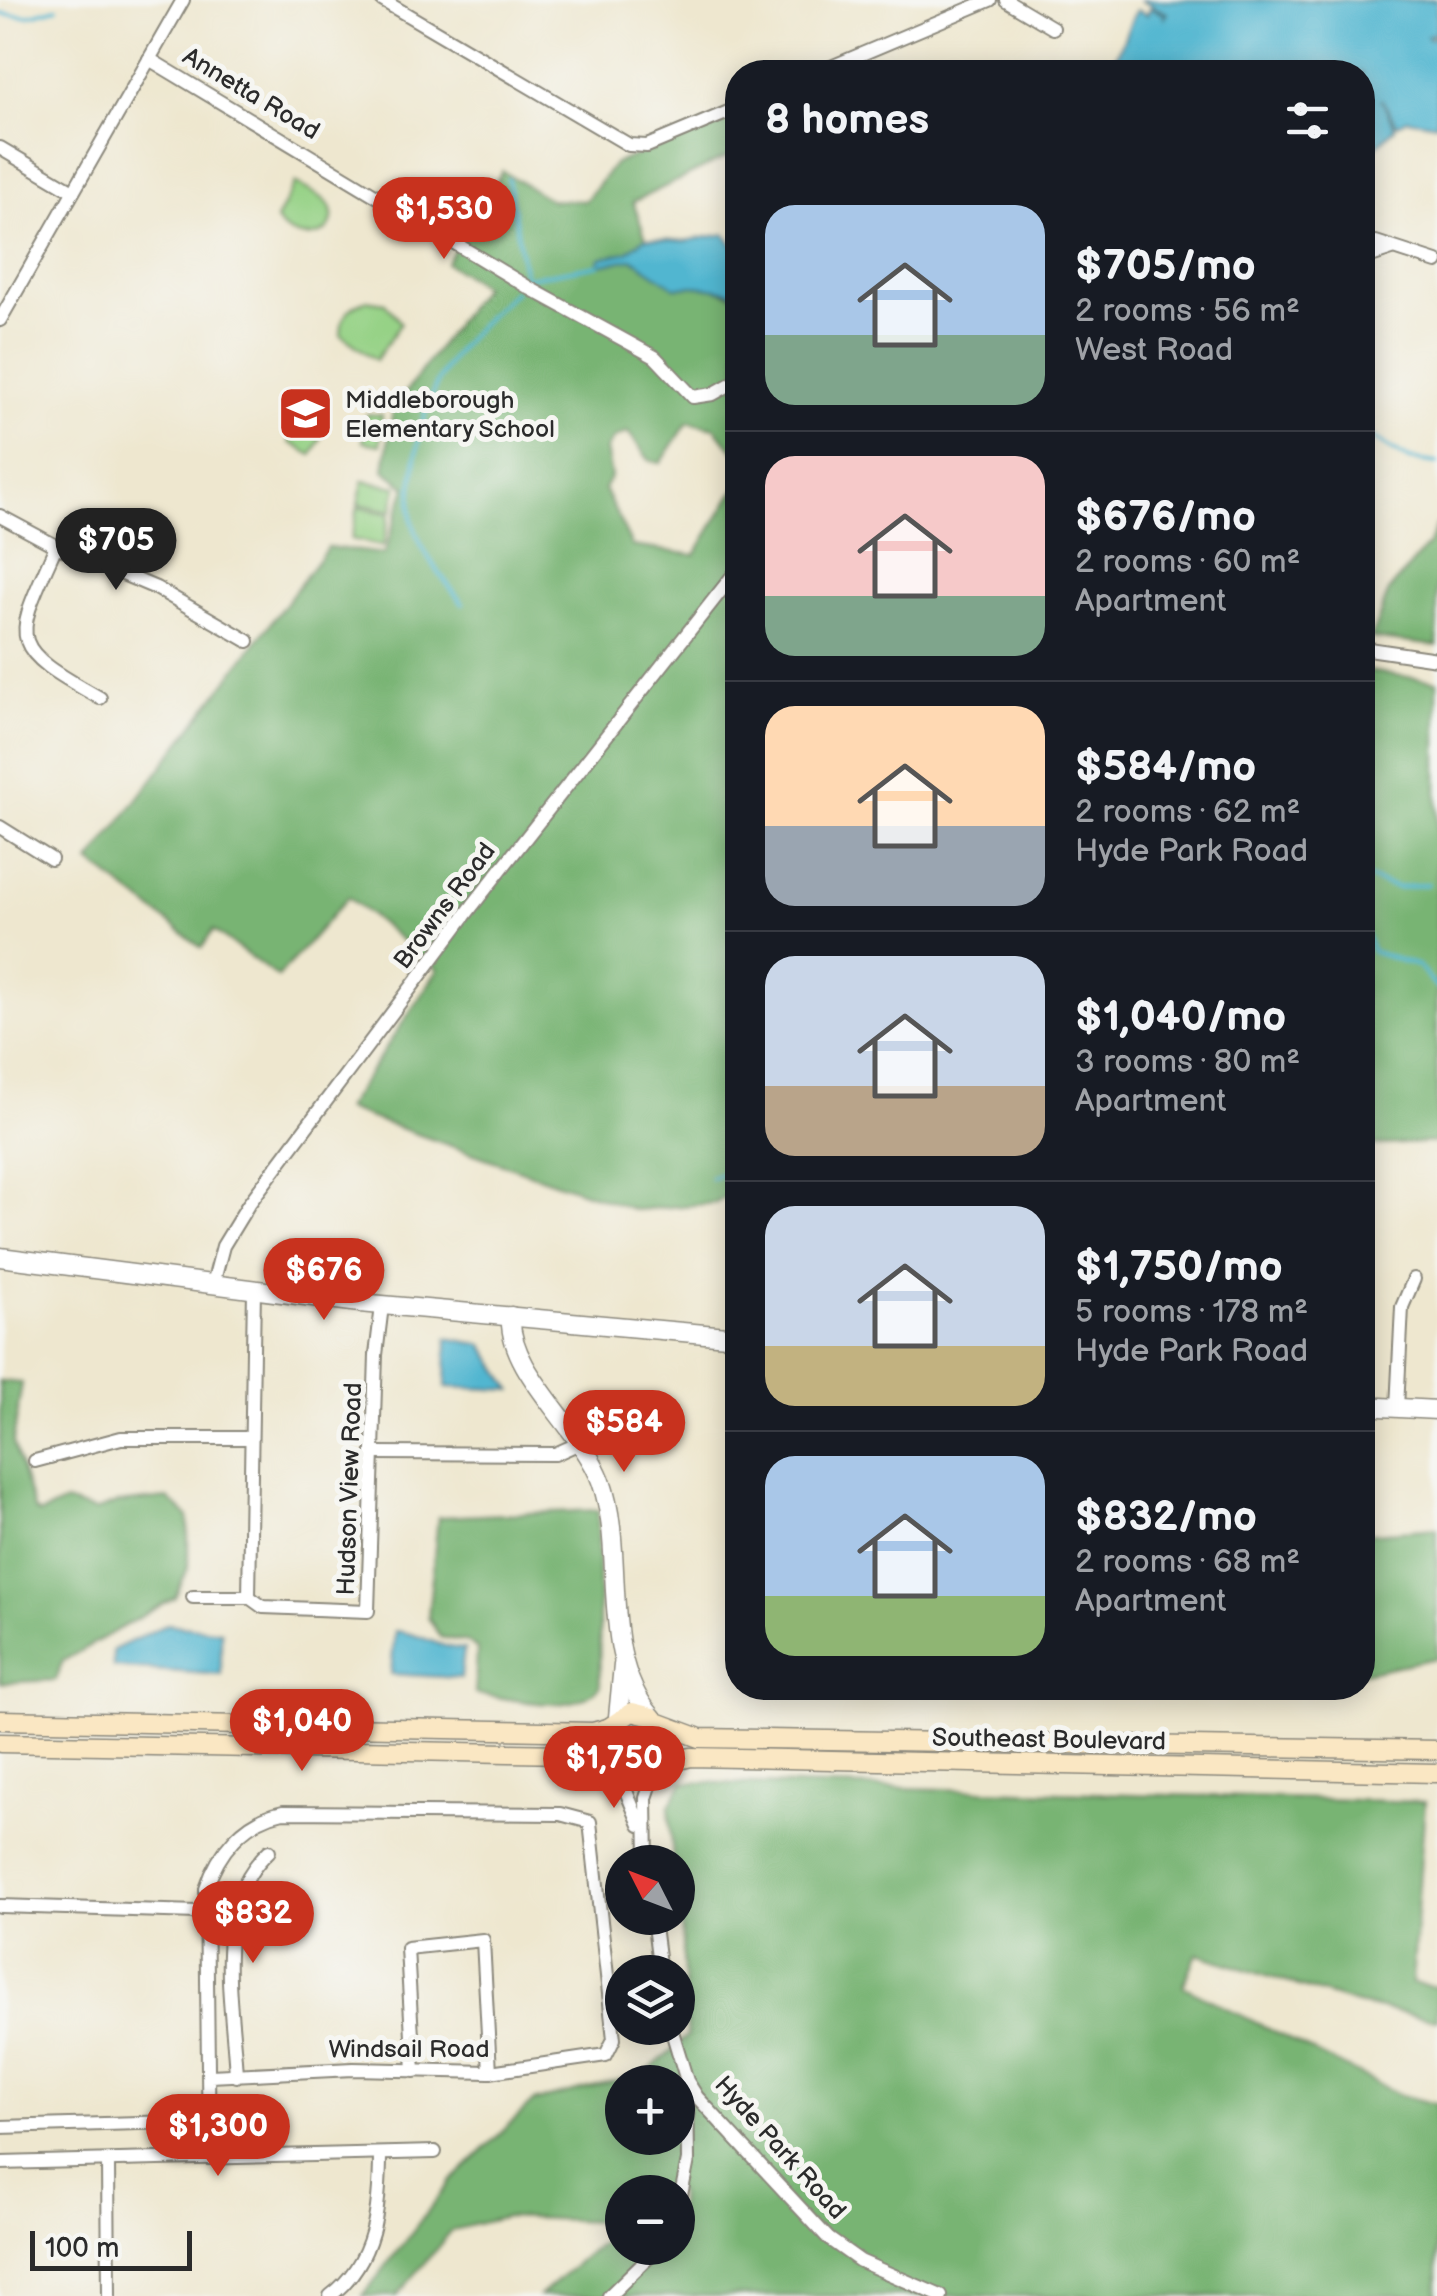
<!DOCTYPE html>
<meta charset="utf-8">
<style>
:root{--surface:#171b24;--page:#20242c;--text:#f1f3f6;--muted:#9ea1a6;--line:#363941;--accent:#c8321e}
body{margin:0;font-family:"Balsamiq Sans",sans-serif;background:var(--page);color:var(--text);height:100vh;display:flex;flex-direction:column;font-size:38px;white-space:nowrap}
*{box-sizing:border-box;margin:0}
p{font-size:32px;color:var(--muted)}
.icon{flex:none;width:55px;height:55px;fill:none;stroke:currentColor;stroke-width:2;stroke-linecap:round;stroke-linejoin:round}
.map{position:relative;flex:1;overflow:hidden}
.panel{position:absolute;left:725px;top:60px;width:650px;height:1640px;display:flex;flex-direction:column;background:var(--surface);border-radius:40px;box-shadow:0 5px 25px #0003}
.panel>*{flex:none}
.needle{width:65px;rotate:312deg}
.tools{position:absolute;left:605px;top:1845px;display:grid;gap:20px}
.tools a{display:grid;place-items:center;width:90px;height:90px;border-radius:50%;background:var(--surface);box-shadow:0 5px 25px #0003;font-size:50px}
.scale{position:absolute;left:30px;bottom:25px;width:162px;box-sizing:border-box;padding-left:10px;border:5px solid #2b2b2b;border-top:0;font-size:28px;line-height:35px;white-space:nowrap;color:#2b2b2b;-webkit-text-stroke:8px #f6f6f2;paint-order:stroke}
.price{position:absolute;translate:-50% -85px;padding:0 22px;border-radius:35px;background:var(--accent);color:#fff;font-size:32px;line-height:65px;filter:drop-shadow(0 2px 5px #0008)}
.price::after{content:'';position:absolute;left:50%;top:60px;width:30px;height:22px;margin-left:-15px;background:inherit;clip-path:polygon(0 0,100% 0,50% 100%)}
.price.active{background:#222;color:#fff}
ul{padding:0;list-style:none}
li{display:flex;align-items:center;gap:30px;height:250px;padding:0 40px}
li+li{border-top:2px solid var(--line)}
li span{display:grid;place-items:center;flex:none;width:280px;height:200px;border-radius:30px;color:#555}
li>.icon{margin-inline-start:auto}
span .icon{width:120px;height:120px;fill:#fffc;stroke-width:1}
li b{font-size:42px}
h2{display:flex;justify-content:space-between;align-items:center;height:120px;padding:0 40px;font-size:42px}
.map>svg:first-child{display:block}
.green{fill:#96d286;stroke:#607e58;stroke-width:2.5}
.forest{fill:#78b473;stroke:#52704f;stroke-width:2.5;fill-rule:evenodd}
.water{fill:#51b6d0;stroke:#3e707e;stroke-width:2.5}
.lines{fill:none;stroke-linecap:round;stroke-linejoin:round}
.stream{stroke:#51b6d0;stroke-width:4}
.minor-casing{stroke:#8c897d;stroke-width:16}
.tertiary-casing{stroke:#8c897d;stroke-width:21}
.secondary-casing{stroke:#8c897d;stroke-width:21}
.minor{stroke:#fff;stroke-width:12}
.tertiary{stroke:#fff;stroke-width:18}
.secondary{stroke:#fae7c3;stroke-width:18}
.labels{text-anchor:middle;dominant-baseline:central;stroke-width:10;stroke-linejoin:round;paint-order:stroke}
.street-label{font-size:25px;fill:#2b2b2b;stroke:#f6f6f2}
.poi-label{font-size:25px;fill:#2b2b2b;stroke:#f6f6f2;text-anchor:start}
</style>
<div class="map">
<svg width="1437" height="2296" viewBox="0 0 1437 2296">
<rect width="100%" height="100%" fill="#f6f6f2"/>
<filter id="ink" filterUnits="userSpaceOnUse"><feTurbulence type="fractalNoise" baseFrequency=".01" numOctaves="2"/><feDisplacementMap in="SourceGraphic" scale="20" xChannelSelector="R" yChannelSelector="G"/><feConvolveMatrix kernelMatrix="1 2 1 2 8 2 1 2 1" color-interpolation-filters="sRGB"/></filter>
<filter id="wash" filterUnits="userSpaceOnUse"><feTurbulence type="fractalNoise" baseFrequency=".0048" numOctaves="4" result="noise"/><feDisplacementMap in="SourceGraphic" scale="40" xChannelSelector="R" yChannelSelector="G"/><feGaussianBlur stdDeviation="2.25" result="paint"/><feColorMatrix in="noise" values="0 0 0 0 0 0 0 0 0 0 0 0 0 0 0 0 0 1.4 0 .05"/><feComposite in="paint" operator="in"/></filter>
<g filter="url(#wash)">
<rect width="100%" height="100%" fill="#eee7cf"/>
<!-- green -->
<g class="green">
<path d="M295,183C305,189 325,196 330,207C343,237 296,249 276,220Z"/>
<path d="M366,300L385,303L401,323L376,360L341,335C341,315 348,308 366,300Z"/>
<polygon points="367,414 382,415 380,445 363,442"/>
<polygon points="299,425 321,438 312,455 289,442"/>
<polygon points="363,481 397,487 392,511 358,504"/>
<polygon points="358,507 390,514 383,546 351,539"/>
</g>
<!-- forest -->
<g class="forest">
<polygon points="737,118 735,153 633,202 655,264 737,297 737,454 715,428 688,422 661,463 649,460 628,432 614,438 606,449 611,476 604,489 632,546 695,555 737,486 737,1189 716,1203 635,1210 345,1109 438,970 348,897 278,977 213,930 202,948 90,862 328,547 384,554 406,487 384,470 393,410 483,286 446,263 502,171 551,200 585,201 615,163"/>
<polygon points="1437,524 1437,646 1371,638 1389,591 1429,543"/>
<polygon points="1367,671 1437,681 1437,1142 1363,1146 1362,692"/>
<polygon points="0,1381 22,1383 13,1442 34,1510 40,1514 65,1502 95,1511 117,1503 168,1498 188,1516 188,1568 175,1597 63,1661 55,1680 0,1683"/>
<path d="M598,1510L600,1686C572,1718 513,1698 475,1694L477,1649L468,1642L440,1637L428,1617L438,1517Z"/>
<polygon points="1437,1528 1437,1658 1363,1673 1363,1534"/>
<path d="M683,1782L1425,1802L1412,1983L1437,1987V2020L1356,2004L1197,1954L1183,1986L1400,2095L1437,2104V2296H539L622,2225V2248H678V2192H622V2222L506,2217L452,2230L397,2296H363L450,2182L533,2102L645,2074L687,2036L678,1862H673L669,1807ZM622,2082H678V2138H622Z"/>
</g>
<!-- water -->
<g class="water">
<polygon points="1140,0 1437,0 1437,32 1427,36 1429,39 1437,35 1437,124 1407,119 1397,125 1381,99 1395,128 1363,160 1362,72 1102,72 1117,55 1136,10 1147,15 1150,8 1164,14 1164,20 1167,13"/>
<path d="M725,234L737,250V302L732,292C713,288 694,284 676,288L633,259L598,265L600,258L627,252L645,238L685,241Z"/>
<polygon points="447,1338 483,1345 512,1390 446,1387"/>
<polygon points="167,1624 221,1631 221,1675 113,1667 113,1650"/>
<path d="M395,1631C425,1634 434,1647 464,1649L461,1678L391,1674Z"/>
</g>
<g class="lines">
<!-- stream -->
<g class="stream">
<polyline points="0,14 27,16 57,8"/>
<polyline points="508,179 525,278 599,265"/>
<polyline points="1362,432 1409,459 1437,463"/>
<path d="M463,604C444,579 423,556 414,526C408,506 413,484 415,465C424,381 455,346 515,291"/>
<polyline points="1362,876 1398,888 1428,884"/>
<polyline points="1362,925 1373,952 1418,966 1437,988"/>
<polyline points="711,1178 738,1168"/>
</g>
</g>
</g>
<g filter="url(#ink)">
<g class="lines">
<defs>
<g id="minor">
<polyline points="382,0 629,145 647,146 738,108"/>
<polyline points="1006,0 1053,28"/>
<polyline points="149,59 531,289 655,357 693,397 713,394 738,380"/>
<polyline points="819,72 990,0"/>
<polyline points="0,148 73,191"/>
<polyline points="1362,245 1376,242 1437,262"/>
<polyline points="1362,259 1392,249"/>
<polyline points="0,320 183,0"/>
<polyline points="0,516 56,546 156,588 248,641"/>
<path d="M56,546C13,642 5,645 100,698"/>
<polyline points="1362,648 1437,659"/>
<polyline points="0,827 51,859"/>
<polyline points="213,1284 223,1246 248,1205 473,905 738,569"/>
<polyline points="1397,1408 1402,1307 1414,1279"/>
<polyline points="375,1453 555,1454 582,1442"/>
<polyline points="35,1461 121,1438 250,1438"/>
<polyline points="193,1597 249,1597 263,1607 368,1611 376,1355 382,1306"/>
<polyline points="249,1597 254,1289"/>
<polyline points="619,1774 640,1825"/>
<polyline points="647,1862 646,1798 655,1771"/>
<polyline points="0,1906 231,1913"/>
<polyline points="653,1918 660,1972"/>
<polyline points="671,2028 687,2081 697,2097 829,2239 860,2261 941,2296"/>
<polyline points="414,2071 407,1948 483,1940 490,2072"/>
<path d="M236,2076C233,2003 209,1906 269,1851"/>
<polyline points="0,2127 209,2121"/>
<path d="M209,2158L206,1889C218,1852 244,1820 283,1812L560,1814L590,1822L614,2039L606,2055L490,2072L353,2069L210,2076"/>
<polyline points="108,2162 109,2296"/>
<polyline points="0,2163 435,2152"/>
<polyline points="678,2210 688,2160 687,2083"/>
<path d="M330,2296C376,2261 380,2207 380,2154"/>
<polyline points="609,2296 658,2248"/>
</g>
<g id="tertiary">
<polyline points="0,1257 360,1303 738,1337"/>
<path d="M511,1316C507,1371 581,1427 601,1481C627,1554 597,1655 652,1717"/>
<polyline points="1362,1406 1437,1410"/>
<polyline points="618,1717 623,1665"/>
</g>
<g id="secondary">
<polyline points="0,1720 593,1732 608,1728"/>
<polyline points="657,1722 700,1738 1437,1750"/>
<path d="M0,1743L565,1754C600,1759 624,1785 655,1771L665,1755L666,1733L652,1717L632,1712L608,1728L604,1755L615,1770"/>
<polyline points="662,1764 691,1757 1437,1773"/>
</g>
</defs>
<!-- minor casing -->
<use href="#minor" class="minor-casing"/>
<!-- tertiary casing -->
<use href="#tertiary" class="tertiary-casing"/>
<!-- secondary casing -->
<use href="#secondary" class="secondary-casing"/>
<!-- minor -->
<use href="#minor" class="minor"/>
<!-- tertiary -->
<use href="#tertiary" class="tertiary"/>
<!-- secondary -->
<use href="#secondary" class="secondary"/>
</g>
</g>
<!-- icons -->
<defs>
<symbol id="school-square" viewBox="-11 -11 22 22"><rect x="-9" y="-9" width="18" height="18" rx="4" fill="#c8321e" stroke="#f6f6f2"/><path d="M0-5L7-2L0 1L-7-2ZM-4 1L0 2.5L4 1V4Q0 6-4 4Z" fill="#fff"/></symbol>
</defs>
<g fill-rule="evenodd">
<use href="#school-square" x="274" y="382" width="63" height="63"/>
</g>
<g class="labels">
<!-- street labels -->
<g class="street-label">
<text transform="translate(251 94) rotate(31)">Annetta Road</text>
<text transform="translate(445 906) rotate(-53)">Browns Road</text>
<text transform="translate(350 1489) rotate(-88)">Hudson View Road</text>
<text transform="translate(1049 1740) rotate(1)">Southeast Boulevard</text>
<text x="409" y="2049">Windsail Road</text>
<text transform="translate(780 2148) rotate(48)">Hyde Park Road</text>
</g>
<!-- poi labels -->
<g class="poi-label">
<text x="345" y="400">Middleborough<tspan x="345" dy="29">Elementary School</tspan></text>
</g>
</g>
</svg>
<div class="tools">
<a><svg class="needle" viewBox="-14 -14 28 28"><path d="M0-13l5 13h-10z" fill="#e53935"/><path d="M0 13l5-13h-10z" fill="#9ea1a6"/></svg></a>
<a><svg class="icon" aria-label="layers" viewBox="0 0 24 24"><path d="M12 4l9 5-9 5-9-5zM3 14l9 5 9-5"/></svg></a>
<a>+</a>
<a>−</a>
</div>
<div class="scale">100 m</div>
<b class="price" style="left:444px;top:262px">$1,530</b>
<b class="price active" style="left:116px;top:593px">$705</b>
<b class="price" style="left:324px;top:1323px">$676</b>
<b class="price" style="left:624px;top:1475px">$584</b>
<b class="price" style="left:302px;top:1774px">$1,040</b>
<b class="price" style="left:614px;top:1811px">$1,750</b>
<b class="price" style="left:253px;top:1966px">$832</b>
<b class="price" style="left:218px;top:2179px">$1,300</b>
<section class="panel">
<h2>8 homes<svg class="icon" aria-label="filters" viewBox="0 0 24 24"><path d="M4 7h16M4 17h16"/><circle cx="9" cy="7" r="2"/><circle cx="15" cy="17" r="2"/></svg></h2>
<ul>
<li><span style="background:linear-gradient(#a9c7e8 65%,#7fa58c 0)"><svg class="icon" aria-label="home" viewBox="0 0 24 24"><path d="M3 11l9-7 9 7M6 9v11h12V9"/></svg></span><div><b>$705/mo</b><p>2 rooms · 56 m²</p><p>West Road</p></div></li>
<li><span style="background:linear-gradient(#f6c9c9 70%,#7fa58c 0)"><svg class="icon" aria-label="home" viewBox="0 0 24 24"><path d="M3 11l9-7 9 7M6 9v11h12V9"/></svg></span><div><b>$676/mo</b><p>2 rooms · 60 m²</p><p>Apartment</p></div></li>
<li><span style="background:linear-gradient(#ffd9b3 60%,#9aa5b1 0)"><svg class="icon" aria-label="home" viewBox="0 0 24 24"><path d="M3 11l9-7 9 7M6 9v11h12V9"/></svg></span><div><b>$584/mo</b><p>2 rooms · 62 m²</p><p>Hyde Park Road</p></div></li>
<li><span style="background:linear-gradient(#c9d6e8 65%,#b9a48a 0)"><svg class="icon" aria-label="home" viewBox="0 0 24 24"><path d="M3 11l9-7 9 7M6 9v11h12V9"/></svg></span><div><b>$1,040/mo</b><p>3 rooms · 80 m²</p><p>Apartment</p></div></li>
<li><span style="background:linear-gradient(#c9d6e8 70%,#c2b280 0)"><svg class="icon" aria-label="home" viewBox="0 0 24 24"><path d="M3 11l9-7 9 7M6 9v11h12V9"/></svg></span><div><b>$1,750/mo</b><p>5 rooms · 178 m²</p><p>Hyde Park Road</p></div></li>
<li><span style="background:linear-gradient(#a9c7e8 70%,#8fb573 0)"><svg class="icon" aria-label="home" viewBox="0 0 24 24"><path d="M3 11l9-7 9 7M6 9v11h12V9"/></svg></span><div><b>$832/mo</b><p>2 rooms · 68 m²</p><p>Apartment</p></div></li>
</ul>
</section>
</div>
